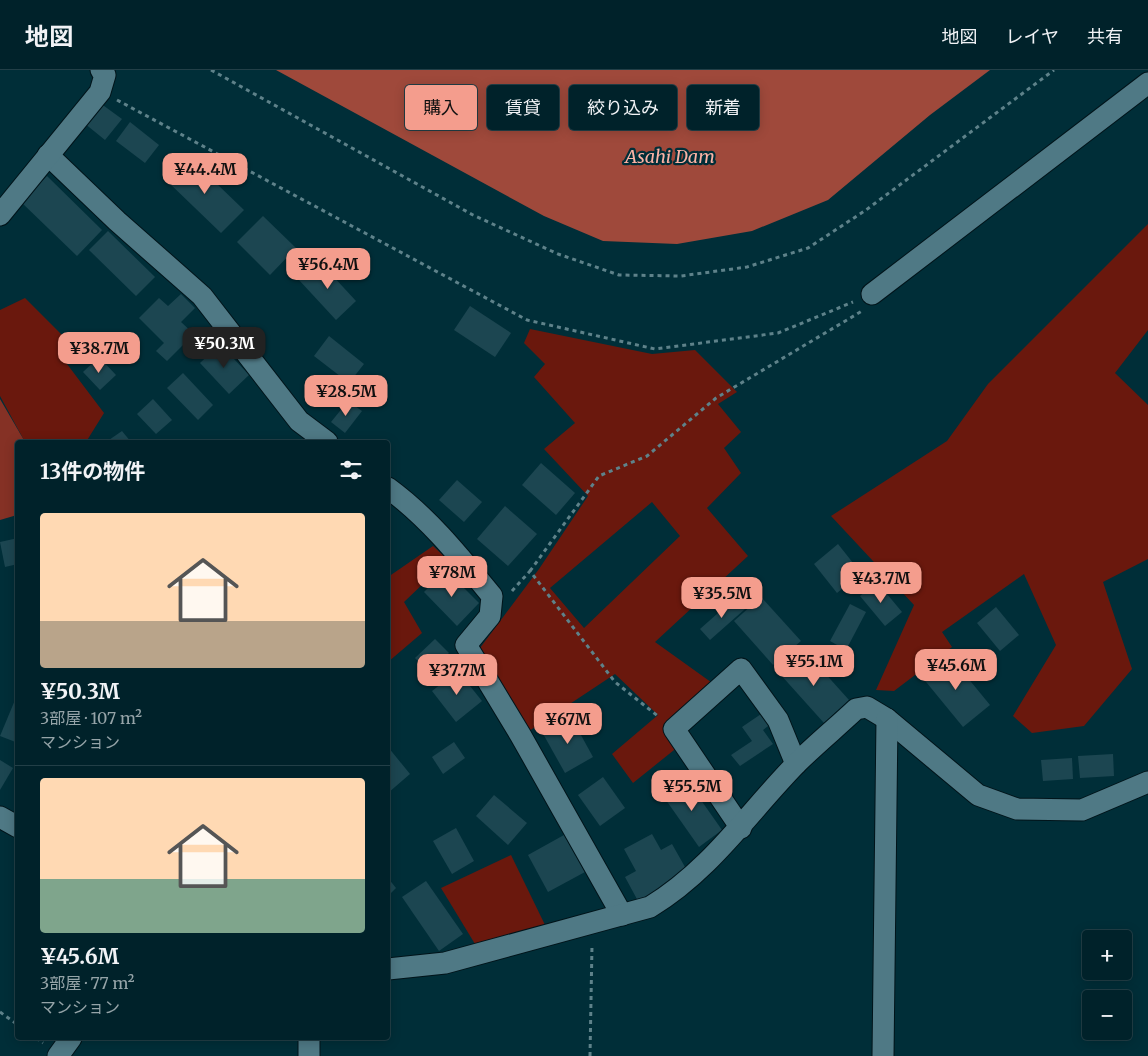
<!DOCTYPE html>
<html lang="ja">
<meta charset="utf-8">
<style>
:root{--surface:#00222a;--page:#0a2a32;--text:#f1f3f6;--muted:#95a4a8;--line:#223f47;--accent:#f49d8d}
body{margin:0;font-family:Merriweather,"Noto Sans JP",serif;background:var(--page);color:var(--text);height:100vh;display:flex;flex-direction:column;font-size:19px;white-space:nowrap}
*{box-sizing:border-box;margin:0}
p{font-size:16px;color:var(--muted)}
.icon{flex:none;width:28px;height:28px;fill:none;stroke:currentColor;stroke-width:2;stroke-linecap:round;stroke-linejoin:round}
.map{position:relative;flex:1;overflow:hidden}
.side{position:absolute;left:15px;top:370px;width:375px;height:600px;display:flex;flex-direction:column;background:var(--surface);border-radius:5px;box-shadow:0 2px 12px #0003,0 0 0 1px var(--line)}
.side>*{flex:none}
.top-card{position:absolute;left:405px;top:15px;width:475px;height:45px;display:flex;gap:10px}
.controls{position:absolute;left:1082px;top:860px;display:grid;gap:10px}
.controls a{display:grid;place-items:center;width:50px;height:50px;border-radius:5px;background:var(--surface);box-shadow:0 2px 12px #0003,0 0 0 1px var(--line);font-size:25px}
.price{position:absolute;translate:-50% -42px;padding:0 11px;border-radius:10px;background:var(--accent);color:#111;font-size:16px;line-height:32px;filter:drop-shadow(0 1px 2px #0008)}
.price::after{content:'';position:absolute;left:50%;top:30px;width:15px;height:11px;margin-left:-8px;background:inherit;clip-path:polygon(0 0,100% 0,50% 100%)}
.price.current{background:#222;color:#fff}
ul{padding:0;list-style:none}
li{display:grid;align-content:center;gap:10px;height:265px;padding:0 25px}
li+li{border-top:1px solid var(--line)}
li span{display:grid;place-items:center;height:155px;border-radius:5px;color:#555}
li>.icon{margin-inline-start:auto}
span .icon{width:90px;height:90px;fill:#fffc;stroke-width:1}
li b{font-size:21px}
h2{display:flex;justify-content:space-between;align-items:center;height:60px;padding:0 25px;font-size:21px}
.chip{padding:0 18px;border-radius:5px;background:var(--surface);box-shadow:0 2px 12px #0003,0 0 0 1px var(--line);font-size:18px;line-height:45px}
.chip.current{background:var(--accent);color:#111}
header{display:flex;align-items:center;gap:30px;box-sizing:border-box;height:70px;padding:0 25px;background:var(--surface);border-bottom:1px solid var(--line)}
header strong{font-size:24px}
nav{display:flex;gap:28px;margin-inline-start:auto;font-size:18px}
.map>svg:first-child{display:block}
.green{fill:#6a180d;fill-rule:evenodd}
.forest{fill:#853125}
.water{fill:#9f493b}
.building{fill:#1c4651}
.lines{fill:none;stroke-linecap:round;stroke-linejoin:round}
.minor-casing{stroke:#01141a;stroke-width:23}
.path{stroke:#5e828a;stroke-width:3;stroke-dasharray:4 4;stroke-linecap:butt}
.minor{stroke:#4f7985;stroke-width:21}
.labels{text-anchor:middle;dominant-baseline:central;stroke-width:4.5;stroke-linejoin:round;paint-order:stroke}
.water-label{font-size:18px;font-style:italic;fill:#fcb3a5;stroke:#002e38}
</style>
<header>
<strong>地図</strong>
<nav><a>地図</a><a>レイヤ</a><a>共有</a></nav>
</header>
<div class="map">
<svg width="1148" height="986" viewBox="0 0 1148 986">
<rect width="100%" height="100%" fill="#002e38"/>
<!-- green -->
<g class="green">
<polygon points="1148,154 1148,260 1115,303 1148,335 1148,489 1103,512 1132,599 1084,656 1032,663 1013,646 1056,575 1024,504 942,562 952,577 894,621 876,620 914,535 831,446 947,371 988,314"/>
<polygon points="25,228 73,276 67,294 104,343 86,372 25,372 0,326 0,240"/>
<path d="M530,259L652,284L695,280L737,322L718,334L741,362L724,378L741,403L707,438L748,486L655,572L715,615L670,651L684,672L633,713L612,684L658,645L615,604L529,661L480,578L539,499L588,426L544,379L575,353L534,307L545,294L524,273ZM652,432L680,466L584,558L550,518Z"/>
<polygon points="433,476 448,490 404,532 422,563 388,592 388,507"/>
<polygon points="511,785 546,857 475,874 441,818"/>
</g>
<!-- forest -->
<polygon class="forest" points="0,329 25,372 18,372 17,445 0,450"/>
<!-- water -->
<polygon class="water" points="276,0 990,0 930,45 828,130 752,161 677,174 603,171 544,146"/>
<!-- building -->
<g class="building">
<polygon points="100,33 122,49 105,70 84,53"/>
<polygon points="130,52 159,75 145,93 116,71"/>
<polygon points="190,88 244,140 221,163 167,111"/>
<polygon points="47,106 102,160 77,186 21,132"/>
<polygon points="263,146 296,178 270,205 237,172"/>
<polygon points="108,161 155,207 136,226 89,180"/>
<polygon points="319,191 356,231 336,250 299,210"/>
<polygon points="181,224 195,238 181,252 194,264 167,291 156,281 164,273 139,248 159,228 168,236"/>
<polygon points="470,236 511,263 495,287 454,260"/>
<polygon points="329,266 364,294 349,313 314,286"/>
<polygon points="220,274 249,305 229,324 200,293"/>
<polygon points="99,287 116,305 100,320 83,302"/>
<polygon points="183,303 213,335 198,350 167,318"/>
<polygon points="153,329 172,350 156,364 137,344"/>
<polygon points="348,331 362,341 345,363 331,352"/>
<polygon points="122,361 131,372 106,372"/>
<polygon points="541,393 575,423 556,445 522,415"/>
<polygon points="457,410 482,432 464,452 439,430"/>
<polygon points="505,436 537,464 508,496 477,469"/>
<polygon points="18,468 18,494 5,497 0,472"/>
<polygon points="838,474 861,503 837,523 814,494"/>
<polygon points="446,500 479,533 457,556 424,522"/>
<polygon points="877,512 902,542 885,556 860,526"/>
<polygon points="761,527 801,571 773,595 734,551"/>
<polygon points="735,528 745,539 710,570 700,559"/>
<polygon points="850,534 866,542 846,580 830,571"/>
<polygon points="996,537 1019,565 1000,581 977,553"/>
<polygon points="435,569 449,583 428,602 415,588"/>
<polygon points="805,581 849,630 824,653 780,604"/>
<polygon points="949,585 990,635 963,657 922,607"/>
<polygon points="458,601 482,631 456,652 432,621"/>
<polygon points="15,630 18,631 18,673 0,666"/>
<polygon points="764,642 772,653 763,660 773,674 740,696 731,685 752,671 742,657"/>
<polygon points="571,647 593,687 565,703 542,662"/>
<polygon points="454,672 465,688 443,704 432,687"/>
<polygon points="388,677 410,704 388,723"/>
<polygon points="1113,684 1114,706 1080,708 1078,686"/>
<polygon points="1072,688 1073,709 1043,711 1041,690"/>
<polygon points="0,690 13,698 0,720"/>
<polygon points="684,706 722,760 699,777 661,723"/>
<polygon points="603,707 625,738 600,756 578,725"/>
<polygon points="494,725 527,753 508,775 476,746"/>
<polygon points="456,758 474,791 452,804 433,771"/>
<polygon points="652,764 661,780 672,774 685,797 666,815 638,831 625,807 636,801 624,779"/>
<polygon points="564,765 585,802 548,822 528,785"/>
<polygon points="388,808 396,818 388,826"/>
<polygon points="426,811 463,864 439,881 402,827"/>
</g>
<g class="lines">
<defs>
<g id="minor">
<polyline points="48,85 117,151 202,226 299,351 327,372"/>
<polyline points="0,145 100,22 105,5 101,0"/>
<polyline points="872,224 1148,13"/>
<path d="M388,418C429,448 460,487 492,526L490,546L466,575L521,666L622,845"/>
<polyline points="0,747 18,757"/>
<polyline points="741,758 674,659 741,599 778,650 796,694"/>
<path d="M388,899L445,893L650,837C711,800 748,743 797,693C816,674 837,657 856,639L867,637L887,649L978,725L1017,739L1082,740L1148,712"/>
<polyline points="58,986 71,968"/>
<polyline points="309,986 309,968"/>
<polyline points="883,986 887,649"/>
</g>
</defs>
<!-- minor casing -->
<use href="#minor" class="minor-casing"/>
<!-- path -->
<g class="path">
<polyline points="211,0 473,145 558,184 619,205 681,206 747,197 808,178 866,140 1054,0"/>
<polyline points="117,30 527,250 655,279 778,263 853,232"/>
<polyline points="530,501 599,406 647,386 716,328 862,241"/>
<polyline points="512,521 530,501 615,612 659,647"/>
<polyline points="0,942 18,955"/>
<polyline points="36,968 43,973"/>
<polyline points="590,986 592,875"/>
</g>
<!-- minor -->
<use href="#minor" class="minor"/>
</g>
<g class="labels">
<!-- water labels -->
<g class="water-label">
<text x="670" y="86">Asahi Dam</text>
</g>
</g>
</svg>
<div class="controls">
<a>+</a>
<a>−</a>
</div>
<b class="price" style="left:205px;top:125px">¥44.4M</b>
<b class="price" style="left:328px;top:220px">¥56.4M</b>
<b class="price current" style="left:224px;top:299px">¥50.3M</b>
<b class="price" style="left:99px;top:304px">¥38.7M</b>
<b class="price" style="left:346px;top:347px">¥28.5M</b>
<b class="price" style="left:452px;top:528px">¥78M</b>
<b class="price" style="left:881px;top:534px">¥43.7M</b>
<b class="price" style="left:722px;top:549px">¥35.5M</b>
<b class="price" style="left:814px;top:617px">¥55.1M</b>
<b class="price" style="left:956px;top:621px">¥45.6M</b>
<b class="price" style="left:457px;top:626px">¥37.7M</b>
<b class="price" style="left:568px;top:675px">¥67M</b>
<b class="price" style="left:692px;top:742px">¥55.5M</b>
<div class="top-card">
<a class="chip current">購入</a>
<a class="chip">賃貸</a>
<a class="chip">絞り込み</a>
<a class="chip">新着</a>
</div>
<section class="side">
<h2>13件の物件<svg class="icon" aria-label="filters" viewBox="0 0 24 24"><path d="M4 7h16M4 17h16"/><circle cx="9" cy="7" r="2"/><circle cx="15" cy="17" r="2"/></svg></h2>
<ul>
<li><span style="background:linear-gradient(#ffd9b3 70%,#b9a48a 0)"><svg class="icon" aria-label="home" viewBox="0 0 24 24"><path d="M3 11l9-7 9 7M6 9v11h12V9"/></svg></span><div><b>¥50.3M</b><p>3部屋 · 107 m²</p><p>マンション</p></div></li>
<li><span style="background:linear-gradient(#ffd9b3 65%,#7fa58c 0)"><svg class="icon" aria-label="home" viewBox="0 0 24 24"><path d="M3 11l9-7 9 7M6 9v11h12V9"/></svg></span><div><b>¥45.6M</b><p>3部屋 · 77 m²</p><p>マンション</p></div></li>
</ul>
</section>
</div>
